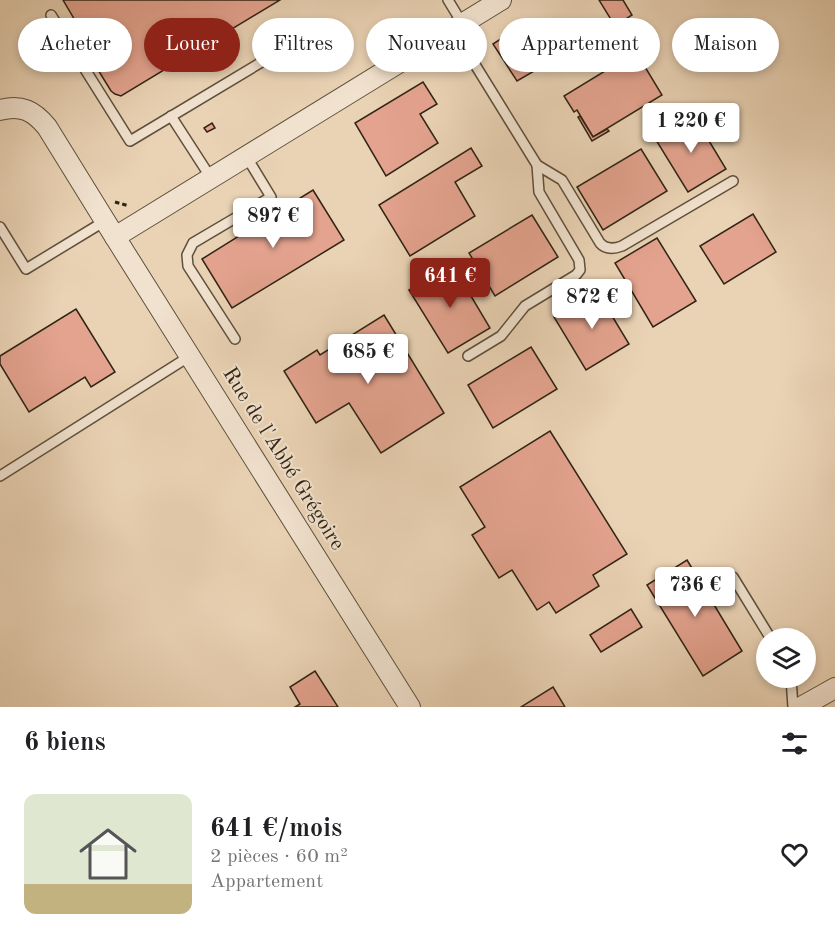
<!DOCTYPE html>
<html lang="fr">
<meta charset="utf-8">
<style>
:root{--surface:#fff;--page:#f6f6f6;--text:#202124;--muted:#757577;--line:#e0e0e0;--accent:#8f2418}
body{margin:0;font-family:"Old Standard TT",serif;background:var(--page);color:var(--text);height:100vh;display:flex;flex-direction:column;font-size:22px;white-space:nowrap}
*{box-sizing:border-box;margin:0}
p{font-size:20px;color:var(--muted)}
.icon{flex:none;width:33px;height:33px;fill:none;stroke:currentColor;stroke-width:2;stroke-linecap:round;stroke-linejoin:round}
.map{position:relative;height:707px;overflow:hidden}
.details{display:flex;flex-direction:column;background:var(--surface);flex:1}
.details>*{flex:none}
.guide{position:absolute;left:18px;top:18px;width:800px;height:54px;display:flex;gap:12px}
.tools{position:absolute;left:756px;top:628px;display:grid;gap:12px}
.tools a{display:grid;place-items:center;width:60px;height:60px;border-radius:50%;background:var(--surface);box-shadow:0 3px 9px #0003;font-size:30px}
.price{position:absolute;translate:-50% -51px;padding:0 14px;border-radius:6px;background:#fff;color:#222;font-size:20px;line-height:39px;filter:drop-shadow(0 2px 3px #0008)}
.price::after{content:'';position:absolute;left:50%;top:36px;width:18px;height:14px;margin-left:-9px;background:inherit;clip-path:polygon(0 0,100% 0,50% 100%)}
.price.active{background:var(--accent);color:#fff}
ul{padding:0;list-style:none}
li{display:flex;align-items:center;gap:18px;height:150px;padding:0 24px}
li+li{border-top:2px solid var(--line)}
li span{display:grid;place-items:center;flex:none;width:168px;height:120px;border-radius:12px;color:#555}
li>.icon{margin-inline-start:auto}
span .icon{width:72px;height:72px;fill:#fffc;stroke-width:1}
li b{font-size:26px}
h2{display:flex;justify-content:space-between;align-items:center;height:72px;padding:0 24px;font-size:26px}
.pill{padding:0 21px;border-radius:27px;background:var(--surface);box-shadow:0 3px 9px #0003;font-size:21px;line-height:54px}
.pill.active{background:var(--accent);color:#fff}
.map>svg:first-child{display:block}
.building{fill:#e4a38f;stroke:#302414;stroke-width:1.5}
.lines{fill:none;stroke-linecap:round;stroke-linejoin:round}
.service-casing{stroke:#5e503c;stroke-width:12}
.minor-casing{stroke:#5e503c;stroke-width:22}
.path{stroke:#302414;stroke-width:3;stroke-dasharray:4.5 3;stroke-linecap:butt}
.service{stroke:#f1e2cf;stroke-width:9}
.minor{stroke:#f1e2cf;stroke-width:20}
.labels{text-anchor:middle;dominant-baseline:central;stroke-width:4.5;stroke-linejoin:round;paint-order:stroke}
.street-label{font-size:21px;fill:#302414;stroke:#f1e2cf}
</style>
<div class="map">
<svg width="835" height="707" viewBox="0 0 835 707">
<rect width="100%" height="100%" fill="#ead3b5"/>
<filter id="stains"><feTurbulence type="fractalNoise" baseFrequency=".00333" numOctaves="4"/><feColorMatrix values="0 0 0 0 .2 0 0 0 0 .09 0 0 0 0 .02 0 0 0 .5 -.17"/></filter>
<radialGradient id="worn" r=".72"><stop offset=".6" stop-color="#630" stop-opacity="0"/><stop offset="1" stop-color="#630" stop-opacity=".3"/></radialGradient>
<!-- building -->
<g class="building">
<polygon points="63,0 280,0 121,96 115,94 111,91 71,26 76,22"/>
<polygon points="599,0 623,0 632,15 615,26"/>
<polygon points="525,23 548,63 517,81 493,44"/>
<polygon points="636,52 662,95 593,137 577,110 574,112 564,96"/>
<polygon points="423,82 437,104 420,114 438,143 386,176 355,123"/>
<polygon points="580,116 593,137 607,129 609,131 592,141 578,117"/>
<polygon points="694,116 726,169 688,192 656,140"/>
<polygon points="212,123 215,128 207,132 204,128"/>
<polygon points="471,148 482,166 455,182 475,216 410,256 379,205"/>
<polygon points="641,149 667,191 603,230 577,187"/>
<polygon points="313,190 344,240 232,308 202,259"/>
<polygon points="753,214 776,252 724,284 700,246"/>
<polygon points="532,215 558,257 495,296 469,253"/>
<polygon points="657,238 696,301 653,327 615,263"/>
<polygon points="452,264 490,328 448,353 409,290"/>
<polygon points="597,291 629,344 586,370 554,317"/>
<polygon points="76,309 115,372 91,387 85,377 29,412 0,364 0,356"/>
<polygon points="384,315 444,413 381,453 349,403 316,423 284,371 317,350 320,355"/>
<polygon points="531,347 557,389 493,428 468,385"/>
<polygon points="550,431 627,554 593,575 599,586 556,613 549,602 537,610 512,570 499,578 472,535 485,527 460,487"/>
<polygon points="687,560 742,651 703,676 647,585"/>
<polygon points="631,609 642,627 601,652 590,635"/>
<polygon points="315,671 338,707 295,707 300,704 290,687"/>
<polygon points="553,687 565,707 521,707"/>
</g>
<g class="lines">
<defs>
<g id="service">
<polyline points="448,0 462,23"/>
<polyline points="51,15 130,141 265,60"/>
<polyline points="453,29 537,165"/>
<polyline points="171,116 211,178"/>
<polyline points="0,227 26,269 105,221"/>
<polyline points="235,339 188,266 187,255 193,243 271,197 246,156"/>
<path d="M468,356L501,336L525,306L576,275L580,270L579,260L539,192L537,165L562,180L600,243C606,250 614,249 622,246L733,181"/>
<polyline points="0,476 190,356"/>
<polyline points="733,577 771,639"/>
<polyline points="791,678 793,707"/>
</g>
<g id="minor">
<path d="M0,110C21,104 34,111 47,127L115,237L501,0"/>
<polyline points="115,237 410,707"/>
<polyline points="801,707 835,688"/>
</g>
</defs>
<!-- service casing -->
<use href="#service" class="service-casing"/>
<!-- minor casing -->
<use href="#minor" class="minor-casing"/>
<!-- path -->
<polyline class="path" points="115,202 129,206"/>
<!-- service -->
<use href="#service" class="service"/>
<!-- minor -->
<use href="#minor" class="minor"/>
</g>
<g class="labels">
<!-- street labels -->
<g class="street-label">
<text transform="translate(283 459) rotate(58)">Rue de l'Abbé Grégoire</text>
</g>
</g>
<rect width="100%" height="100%" filter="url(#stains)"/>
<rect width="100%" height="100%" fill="url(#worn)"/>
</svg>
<div class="tools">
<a><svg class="icon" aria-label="layers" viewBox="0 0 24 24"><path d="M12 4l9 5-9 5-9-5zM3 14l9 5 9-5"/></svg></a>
</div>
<b class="price" style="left:691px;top:154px">1 220 €</b>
<b class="price" style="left:273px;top:249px">897 €</b>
<b class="price active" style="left:450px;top:309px">641 €</b>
<b class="price" style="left:592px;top:330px">872 €</b>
<b class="price" style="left:368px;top:385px">685 €</b>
<b class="price" style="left:695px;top:618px">736 €</b>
<div class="guide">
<a class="pill">Acheter</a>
<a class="pill active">Louer</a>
<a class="pill">Filtres</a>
<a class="pill">Nouveau</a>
<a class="pill">Appartement</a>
<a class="pill">Maison</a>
</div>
</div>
<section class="details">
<h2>6 biens<svg class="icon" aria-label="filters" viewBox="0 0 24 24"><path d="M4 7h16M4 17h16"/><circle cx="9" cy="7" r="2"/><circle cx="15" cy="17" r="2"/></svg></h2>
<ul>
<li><span style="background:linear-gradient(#dfe7d0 75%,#c2b280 0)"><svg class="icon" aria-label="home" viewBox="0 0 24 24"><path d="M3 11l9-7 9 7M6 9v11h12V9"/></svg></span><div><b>641 €/mois</b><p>2 pièces · 60 m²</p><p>Appartement</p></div><svg class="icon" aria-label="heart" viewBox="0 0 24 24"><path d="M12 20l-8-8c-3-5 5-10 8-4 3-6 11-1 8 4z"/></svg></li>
</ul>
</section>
